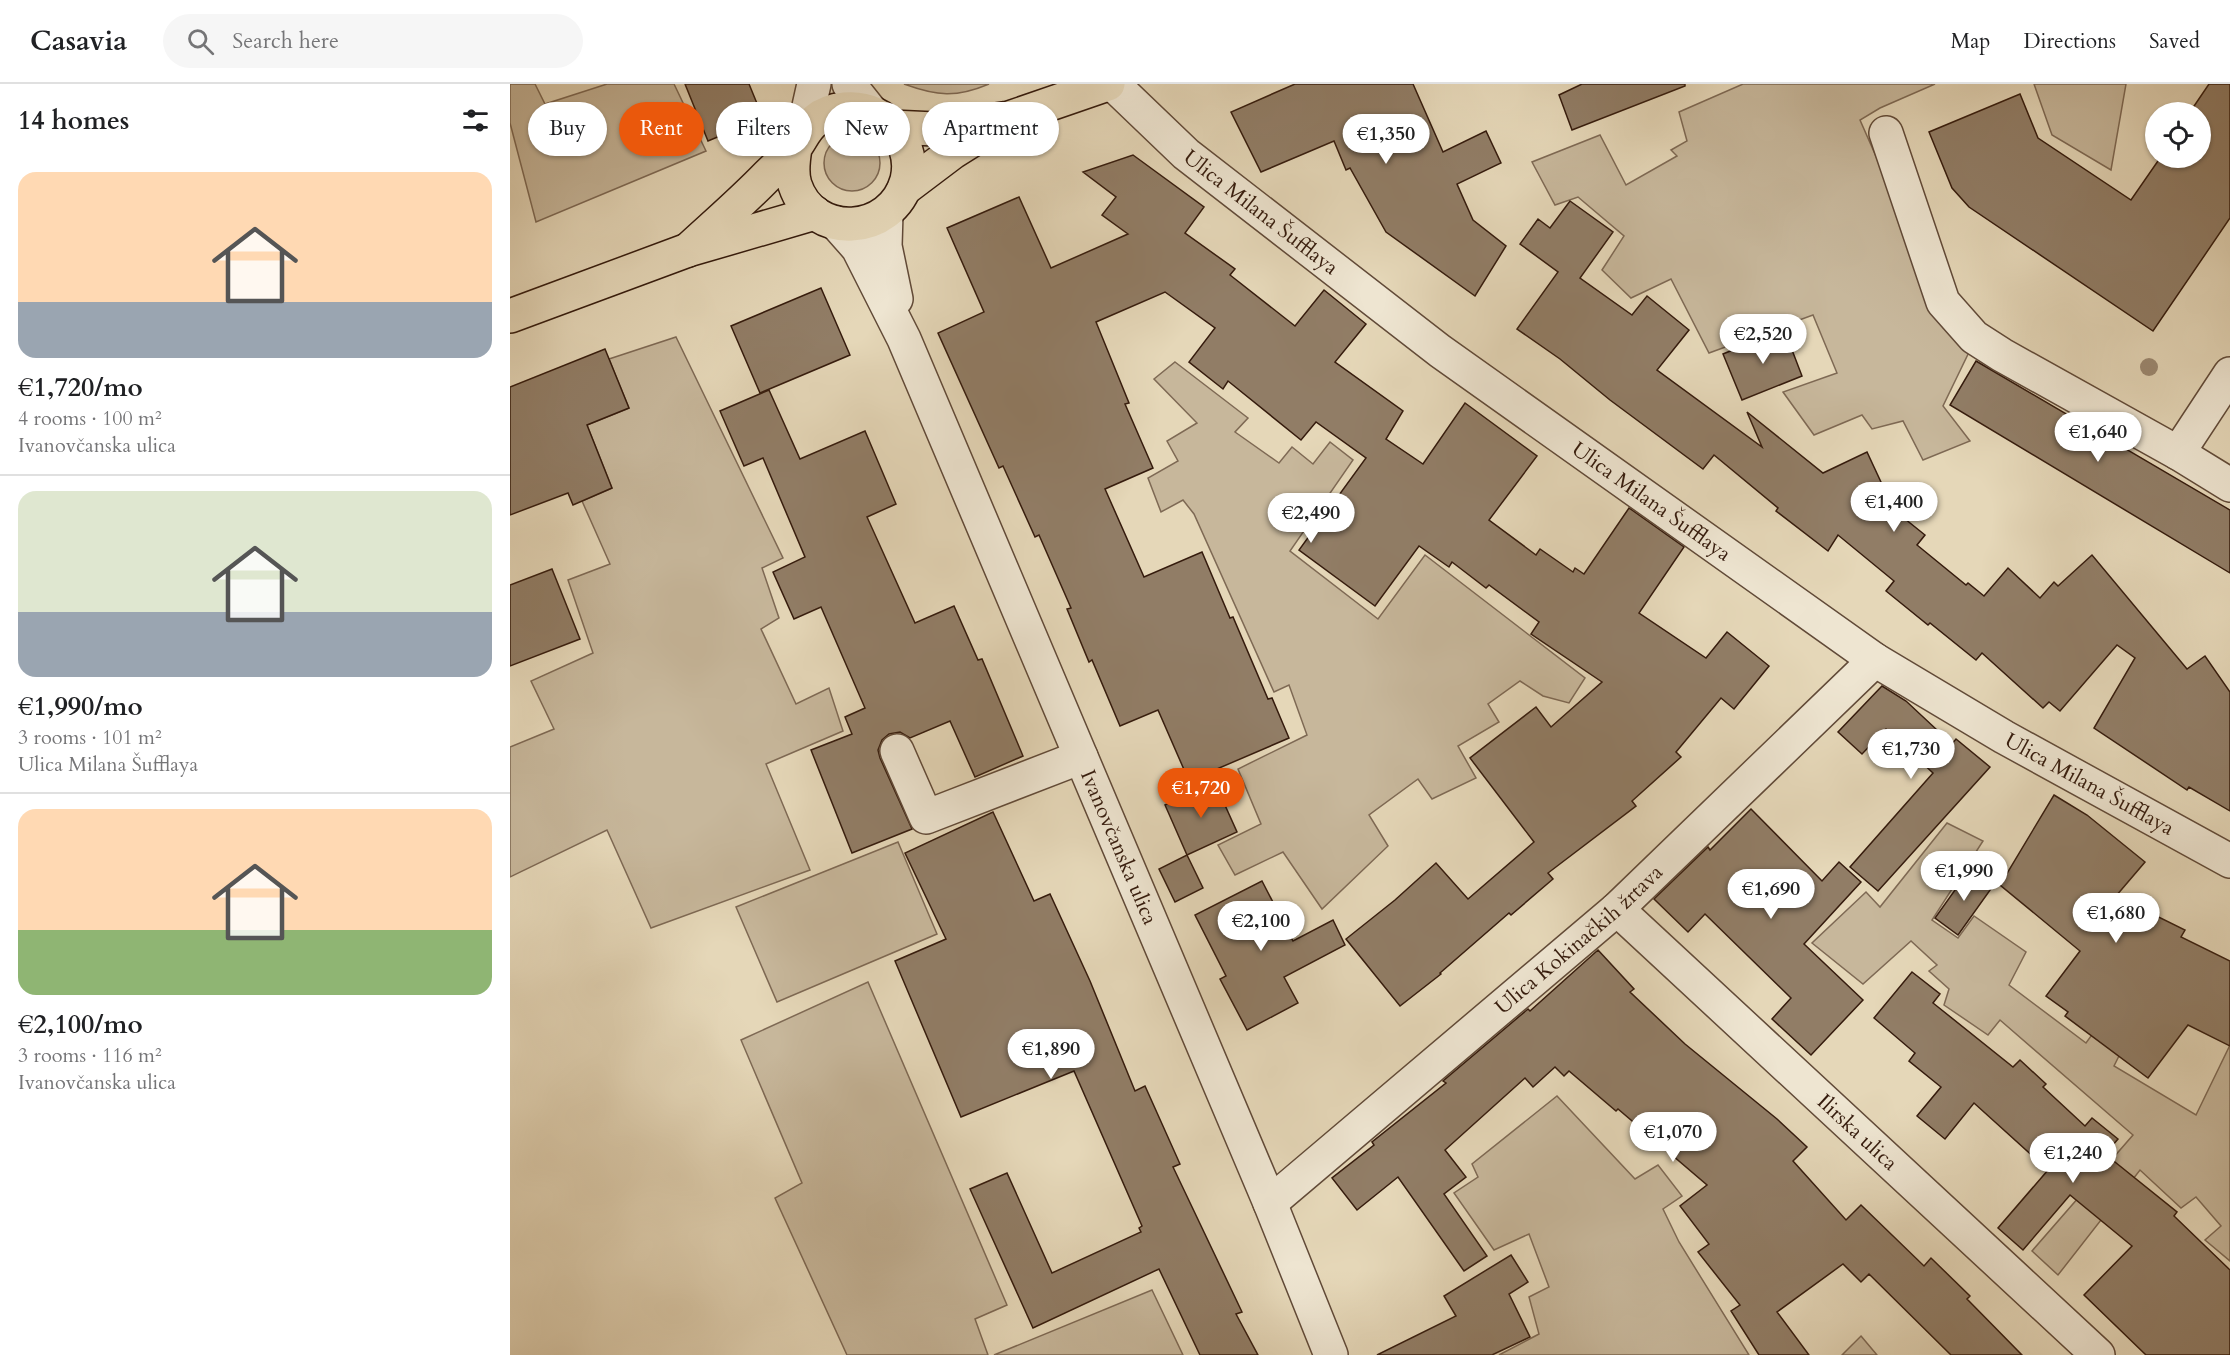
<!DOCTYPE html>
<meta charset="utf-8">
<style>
:root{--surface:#fff;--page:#f6f6f6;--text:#202124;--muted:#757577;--line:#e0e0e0;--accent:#ea580c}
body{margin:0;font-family:Cardo,serif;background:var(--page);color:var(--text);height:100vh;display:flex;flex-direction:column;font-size:22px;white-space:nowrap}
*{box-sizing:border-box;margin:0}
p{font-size:20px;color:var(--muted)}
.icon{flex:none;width:33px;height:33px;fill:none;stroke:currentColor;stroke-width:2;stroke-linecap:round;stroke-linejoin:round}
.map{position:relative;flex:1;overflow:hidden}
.details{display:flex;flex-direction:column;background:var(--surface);width:510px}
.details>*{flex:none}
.banner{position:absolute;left:18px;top:18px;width:570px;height:54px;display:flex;gap:12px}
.controls{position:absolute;left:1635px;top:18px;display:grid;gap:12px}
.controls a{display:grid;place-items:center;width:66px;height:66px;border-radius:50%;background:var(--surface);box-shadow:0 2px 4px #0004;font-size:30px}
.price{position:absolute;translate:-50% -51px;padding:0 14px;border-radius:21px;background:#fff;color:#222;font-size:20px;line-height:39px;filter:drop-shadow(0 2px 3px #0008)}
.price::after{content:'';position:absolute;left:50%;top:36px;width:18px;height:14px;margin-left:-9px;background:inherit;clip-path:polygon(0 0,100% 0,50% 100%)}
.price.selected{background:var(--accent);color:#fff}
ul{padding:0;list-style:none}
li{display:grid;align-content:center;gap:12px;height:318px;padding:0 18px}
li+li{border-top:2px solid var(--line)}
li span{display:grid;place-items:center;height:186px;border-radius:18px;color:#555}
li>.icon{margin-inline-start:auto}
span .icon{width:108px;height:108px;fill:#fffc;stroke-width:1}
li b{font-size:26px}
h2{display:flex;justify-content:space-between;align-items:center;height:72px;padding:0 18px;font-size:26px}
.chip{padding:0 21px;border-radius:27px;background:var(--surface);box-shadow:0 2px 4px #0004;font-size:21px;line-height:54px}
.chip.selected{background:var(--accent);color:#fff}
header{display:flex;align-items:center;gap:36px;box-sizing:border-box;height:84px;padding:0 30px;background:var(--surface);border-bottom:2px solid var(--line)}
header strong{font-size:28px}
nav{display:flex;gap:33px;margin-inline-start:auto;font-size:21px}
.search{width:420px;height:54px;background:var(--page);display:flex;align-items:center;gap:15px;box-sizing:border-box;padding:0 21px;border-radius:33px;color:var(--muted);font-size:22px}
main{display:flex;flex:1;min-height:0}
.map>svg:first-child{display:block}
.green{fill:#c7b79b;stroke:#7e6954;stroke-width:1.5}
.building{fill:#917d66;stroke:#351b0d;stroke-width:1.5}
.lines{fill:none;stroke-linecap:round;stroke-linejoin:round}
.minor-casing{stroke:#614a38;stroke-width:36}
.major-casing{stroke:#351b0d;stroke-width:36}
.minor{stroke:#eee5d1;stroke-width:33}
.major{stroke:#e5d7b8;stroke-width:33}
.tree{fill:#9c8972}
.labels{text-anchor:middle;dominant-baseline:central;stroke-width:5;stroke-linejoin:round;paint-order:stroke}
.street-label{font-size:21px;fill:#351b0d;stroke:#eee5d1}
</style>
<header>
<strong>Casavia</strong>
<div class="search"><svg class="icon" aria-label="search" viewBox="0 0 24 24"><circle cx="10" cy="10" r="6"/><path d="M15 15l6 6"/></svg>Search here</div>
<nav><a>Map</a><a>Directions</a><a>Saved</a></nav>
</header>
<main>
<section class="details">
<h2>14 homes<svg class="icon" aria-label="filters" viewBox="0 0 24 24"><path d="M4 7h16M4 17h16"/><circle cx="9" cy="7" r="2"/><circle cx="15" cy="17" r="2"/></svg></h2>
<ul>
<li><span style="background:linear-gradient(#ffd9b3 70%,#9aa5b1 0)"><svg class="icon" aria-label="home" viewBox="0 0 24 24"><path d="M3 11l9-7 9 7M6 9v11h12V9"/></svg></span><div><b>€1,720/mo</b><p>4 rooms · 100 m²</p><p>Ivanovčanska ulica</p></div></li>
<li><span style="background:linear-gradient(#dfe7d0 65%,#9aa5b1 0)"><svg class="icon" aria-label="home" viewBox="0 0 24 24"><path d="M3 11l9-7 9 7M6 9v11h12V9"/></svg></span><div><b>€1,990/mo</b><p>3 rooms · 101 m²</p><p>Ulica Milana Šufflaya</p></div></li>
<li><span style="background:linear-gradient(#ffd9b3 65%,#8fb573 0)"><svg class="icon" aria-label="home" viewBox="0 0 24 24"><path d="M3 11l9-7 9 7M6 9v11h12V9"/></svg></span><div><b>€2,100/mo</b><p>3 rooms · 116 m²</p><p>Ivanovčanska ulica</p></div></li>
</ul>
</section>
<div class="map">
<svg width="1720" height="1271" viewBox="0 0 1720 1271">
<rect width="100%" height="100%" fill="#e5d7b8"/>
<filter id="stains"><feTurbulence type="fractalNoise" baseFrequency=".00333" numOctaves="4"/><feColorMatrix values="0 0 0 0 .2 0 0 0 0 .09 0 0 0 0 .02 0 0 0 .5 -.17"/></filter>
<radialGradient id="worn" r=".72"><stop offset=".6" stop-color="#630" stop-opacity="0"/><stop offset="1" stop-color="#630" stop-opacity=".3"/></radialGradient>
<!-- green -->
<g class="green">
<polygon points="0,0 25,0 35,20 97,0 164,0 196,67 26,138 0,39"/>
<path d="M394,0H479C446,14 427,12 394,0Z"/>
<polygon points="1233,0 1425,0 1370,24 1350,36 1391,129 1461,264 1433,322 1460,357 1413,376 1393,337 1362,345 1352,331 1304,351 1273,308 1327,289 1303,231 1199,269 1161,195 1121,214 1092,186 1114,152 1068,113 1045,121 1022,78 1090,51 1116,101 1167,72 1161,66 1177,57 1169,28"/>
<polygon points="1524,0 1616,0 1601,86 1542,51"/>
<circle cx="342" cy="79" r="28"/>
<polygon points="166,253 273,474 252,484 269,534 251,545 286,620 319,604 333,647 256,680 300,786 141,844 97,746 0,793 0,663 44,645 21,597 83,569 58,496 100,480 72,417 102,404 77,341 119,324 99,275"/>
<polygon points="665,278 738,334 725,348 769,379 782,363 803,380 820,358 843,376 780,467 868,535 915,471 1075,594 1059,619 1033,612 1010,597 978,620 989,638 948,662 966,694 922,715 908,695 859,731 878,762 812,825 773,768 725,791 708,761 751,740 728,685 797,651 779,601 764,608 684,430 673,416 651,428 638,394 668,377 657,357 687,339 644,295"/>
<polygon points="1437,739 1473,757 1422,836 1448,854 1464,832 1516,868 1499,901 1576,959 1597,930 1622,946 1604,982 1686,1031 1720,961 1720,1177 1695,1156 1711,1142 1686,1113 1671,1124 1630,1086 1548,1191 1522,1167 1623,1051 1490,936 1478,951 1434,921 1439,905 1419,887 1427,881 1401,857 1353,900 1302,859 1356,808 1370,823"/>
<polygon points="388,758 427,850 267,918 226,823"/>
<polygon points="358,898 497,1221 465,1235 478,1271 337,1271 265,1114 292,1099 231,956"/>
<polygon points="1047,1012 1125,1095 1148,1081 1172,1112 1153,1125 1169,1158 1239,1271 989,1271 1029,1250 1019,1213 1039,1203 1019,1150 984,1166 944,1109 968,1093 962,1080"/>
<polygon points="642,1206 673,1271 484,1271"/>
<polygon points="1351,1252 1367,1271 1332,1271"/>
</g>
<!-- building -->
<g class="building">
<polygon points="175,0 239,0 253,34 198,57"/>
<polygon points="785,0 903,0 933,68 976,47 991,79 947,100 963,136 996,162 965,212 876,148 840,84 836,86 824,57 751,88 721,28"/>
<polygon points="1072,0 1175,0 1175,2 1062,46 1049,11"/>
<polygon points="1699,0 1720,0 1720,134 1643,247 1459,123 1442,104 1419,48 1510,10 1528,54 1621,116 1650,74 1690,74 1690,28 1680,28"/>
<polygon points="623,71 694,123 675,149 725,185 720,191 785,242 814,206 856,240 825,278 893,327 876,355 913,380 955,319 1027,372 979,436 1026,471 1030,465 1063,488 1065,484 1074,490 1119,424 1174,463 1129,529 1196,574 1217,548 1259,582 1224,625 1211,614 1166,668 1171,673 1122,717 1126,722 1038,789 1043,795 1001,831 999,829 930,889 931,890 890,922 836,855 885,816 926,779 958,815 1024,758 960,674 1026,623 1041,643 1092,598 1021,550 1029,538 979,501 976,504 942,478 939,483 909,462 865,522 789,466 856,374 806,338 791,356 718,297 713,305 679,278 705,244 655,208 586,238 619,319 615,320 643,384 595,405 634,493 692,468 720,534 723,533 758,615 762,614 779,654 679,697 648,626 610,642 582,576 579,578 557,525 561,524 529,451 525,453 493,382 489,384 428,249 474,228 437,144 509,113 541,184 618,150 592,131 606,113 573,88"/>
<polygon points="1060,117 1103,148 1070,194 1122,231 1137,212 1179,246 1147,286 1252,363 1237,328 1313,389 1357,368 1384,426 1415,451 1407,461 1456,501 1458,499 1474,512 1498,484 1530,514 1544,498 1548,502 1582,471 1677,585 1695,572 1720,608 1720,727 1679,703 1677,706 1584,644 1625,574 1607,561 1550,627 1539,618 1533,624 1472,569 1466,576 1420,539 1418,541 1376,507 1384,497 1328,451 1318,467 1266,427 1268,424 1204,371 1193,385 1100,316 1050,275 1007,245 1048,188 1010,160 1028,135 1040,144"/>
<polygon points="311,204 340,271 250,309 221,242"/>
<polygon points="1274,245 1292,292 1232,316 1213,270"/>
<polygon points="95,265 119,324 77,341 102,404 63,421 58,409 0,431 0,303"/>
<polygon points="1466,277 1720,426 1720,489 1440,321"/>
<polygon points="259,306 290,375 355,347 386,420 357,433 405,539 444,522 468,576 472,575 513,672 465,693 440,637 400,654 390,648 379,650 372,656 368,666 370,674 402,745 342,769 301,666 342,650 335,633 355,624 311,523 284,535 263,488 295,473 253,374 234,382 210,327"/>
<polygon points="42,485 70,555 0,582 0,501"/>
<polygon points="1372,602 1396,617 1442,660 1446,655 1480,683 1368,807 1340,783 1423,689 1376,645 1352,670 1328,648"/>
<polygon points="705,699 727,748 677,771 655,721"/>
<polygon points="1544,711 1577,731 1635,778 1606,812 1675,846 1671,853 1720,877 1720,962 1678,941 1638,994 1555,932 1558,928 1536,912 1570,867 1490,801"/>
<polygon points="1241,725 1312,797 1329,778 1351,798 1294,860 1353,916 1301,971 1262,935 1281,914 1195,830 1178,848 1144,815 1198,763 1200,766"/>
<polygon points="483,728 524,817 540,810 580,897 625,1007 635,1002 670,1080 663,1083 732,1228 726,1230 748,1271 690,1271 649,1185 523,1244 460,1105 497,1089 542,1189 631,1148 629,1144 632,1142 564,987 451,1033 385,877 436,855 395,769"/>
<polygon points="677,771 693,804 665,818 649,785"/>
<polygon points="1460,785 1483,802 1448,851 1425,834"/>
<polygon points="752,797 783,857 823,836 835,861 774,893 788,919 737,946 710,895 716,892 685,831"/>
<polygon points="1088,866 1124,905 1120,908 1175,960 1267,1035 1297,1063 1283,1077 1336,1136 1351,1121 1414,1182 1421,1174 1460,1212 1457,1215 1512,1271 1441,1271 1359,1190 1351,1198 1333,1180 1267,1228 1299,1271 1249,1271 1221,1227 1230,1221 1188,1168 1199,1160 1170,1122 1197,1101 1108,1025 1106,1027 1059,987 1054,992 1045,983 1023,1003 1015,994 935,1066 956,1093 934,1110 977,1172 954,1187 888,1093 847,1126 822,1094 864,1061 862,1058 936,999 933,997 1018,925 1020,927"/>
<polygon points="1402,888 1430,910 1423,919 1503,983 1510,976 1536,1000 1533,1003 1575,1042 1582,1034 1608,1055 1595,1070 1667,1128 1664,1132 1720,1186 1720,1271 1636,1271 1574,1211 1622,1162 1560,1111 1513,1166 1488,1144 1538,1086 1464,1019 1435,1055 1407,1032 1431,1003 1399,977 1405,969 1364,934"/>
<polygon points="1001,1171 1018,1198 999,1210 1020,1253 982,1271 867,1271 946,1232 934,1212"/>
</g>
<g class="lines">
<defs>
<g id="minor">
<polyline points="339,0 362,29"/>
<path id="s1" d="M603,0L676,70L930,267L1365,576L1494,653L1720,777"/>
<polyline points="293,49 304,0"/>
<polyline points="1376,49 1433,218 1464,253 1492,271 1668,369"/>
<polyline points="376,129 375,162 386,215"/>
<path id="s2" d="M326,139L348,164L394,255L760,1119L821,1271"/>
<polyline points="1720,290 1668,369 1720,401"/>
<polyline points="387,667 416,733 571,673"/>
<path id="s3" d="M1107,825L1588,1271"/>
<path id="s4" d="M760,1119L1107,825L1365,576"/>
</g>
<g id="major">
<polyline points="382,43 425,45 499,34 598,0"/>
<polyline points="394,105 443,68 486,41"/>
<path d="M178,166C205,141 233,117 258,91C267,82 277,74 284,65C292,55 295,44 306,36C314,29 325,26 335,25C356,23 375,32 387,49C397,62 401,79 397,96C382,152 303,156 285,101C281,89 283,76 285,64"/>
<polyline points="0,232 178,166 305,129"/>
</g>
</defs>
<!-- minor casing -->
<use href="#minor" class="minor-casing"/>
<!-- major casing -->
<use href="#major" class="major-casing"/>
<!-- minor -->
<use href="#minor" class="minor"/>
<!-- major -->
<use href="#major" class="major"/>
</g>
<!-- trees -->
<circle class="tree" cx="1639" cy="283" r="9"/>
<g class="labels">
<!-- street labels -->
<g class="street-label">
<text stroke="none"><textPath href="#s1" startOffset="196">Ulica Milana Šufflaya</textPath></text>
<text stroke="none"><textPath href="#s1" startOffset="682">Ulica Milana Šufflaya</textPath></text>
<text stroke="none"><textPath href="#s1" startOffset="1204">Ulica Milana Šufflaya</textPath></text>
<text stroke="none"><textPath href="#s2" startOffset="687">Ivanovčanska ulica</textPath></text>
<text stroke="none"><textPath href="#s4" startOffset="406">Ulica Kokinačkih žrtava</textPath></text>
<text stroke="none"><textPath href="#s3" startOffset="328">Ilirska ulica</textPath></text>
</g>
</g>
<rect width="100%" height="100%" filter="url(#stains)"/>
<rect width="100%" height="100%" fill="url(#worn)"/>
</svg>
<div class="controls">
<a><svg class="icon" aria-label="locate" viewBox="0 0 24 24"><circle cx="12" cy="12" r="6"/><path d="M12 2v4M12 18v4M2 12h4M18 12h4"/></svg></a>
</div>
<b class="price" style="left:876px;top:81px">€1,350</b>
<b class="price" style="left:1253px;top:281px">€2,520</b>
<b class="price" style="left:1588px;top:379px">€1,640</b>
<b class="price" style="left:1384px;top:449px">€1,400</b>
<b class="price" style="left:801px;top:460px">€2,490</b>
<b class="price" style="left:1401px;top:696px">€1,730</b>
<b class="price selected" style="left:691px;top:735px">€1,720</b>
<b class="price" style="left:1454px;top:818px">€1,990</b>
<b class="price" style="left:1261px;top:836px">€1,690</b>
<b class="price" style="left:1606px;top:860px">€1,680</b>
<b class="price" style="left:751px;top:868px">€2,100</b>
<b class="price" style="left:541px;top:996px">€1,890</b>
<b class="price" style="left:1163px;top:1079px">€1,070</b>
<b class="price" style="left:1563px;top:1100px">€1,240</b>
<div class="banner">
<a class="chip">Buy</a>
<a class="chip selected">Rent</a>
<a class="chip">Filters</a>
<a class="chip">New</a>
<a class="chip">Apartment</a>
</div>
</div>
</main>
